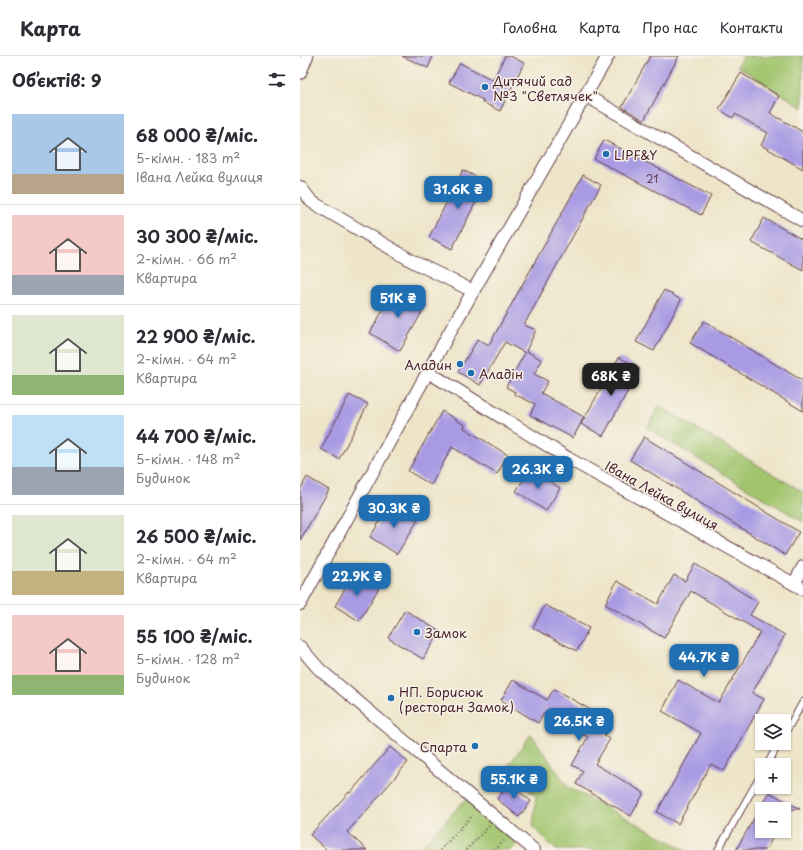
<!DOCTYPE html>
<html lang="uk">
<meta charset="utf-8">
<style>
:root{--surface:#fff;--page:#f7f7f7;--text:#2b2b33;--muted:#7c7c81;--line:#e1e1e2;--accent:#1f6fb2}
body{margin:0;font-family:"Playpen Sans",sans-serif;background:var(--page);color:var(--text);height:100vh;display:flex;flex-direction:column;font-size:15px;white-space:nowrap}
*{box-sizing:border-box;margin:0}
p{font-size:13px;color:var(--muted)}
.icon{flex:none;width:22px;height:22px;fill:none;stroke:currentColor;stroke-width:2;stroke-linecap:round;stroke-linejoin:round}
.map{position:relative;flex:1;overflow:hidden}
.panel{display:flex;flex-direction:column;background:var(--surface);width:300px}
.panel>*{flex:none}
.buttons{position:absolute;left:455px;top:658px;display:grid;gap:8px}
.buttons a{display:grid;place-items:center;width:36px;height:36px;border-radius:0px;background:var(--surface);box-shadow:0 1px 3px #0004;font-size:20px}
.price{position:absolute;translate:-50% -34px;padding:0 9px;border-radius:8px;background:var(--accent);color:#fff;font-size:13px;line-height:26px;filter:drop-shadow(0 1px 2px #0008)}
.price::after{content:'';position:absolute;left:50%;top:24px;width:12px;height:9px;margin-left:-6px;background:inherit;clip-path:polygon(0 0,100% 0,50% 100%)}
.price.selected{background:#222;color:#fff}
ul{padding:0;list-style:none}
li{display:flex;align-items:center;gap:12px;height:100px;padding:0 12px}
li+li{border-top:1px solid var(--line)}
li span{display:grid;place-items:center;flex:none;width:112px;height:80px;border-radius:0px;color:#555}
li>.icon{margin-inline-start:auto}
span .icon{width:48px;height:48px;fill:#fffc;stroke-width:1}
li b{font-size:17px}
h2{display:flex;justify-content:space-between;align-items:center;height:48px;padding:0 12px;font-size:17px}
header{display:flex;align-items:center;gap:24px;box-sizing:border-box;height:56px;padding:0 20px;background:var(--surface);border-bottom:1px solid var(--line)}
header strong{font-size:19px}
nav{display:flex;gap:22px;margin-inline-start:auto;font-size:14px}
main{display:flex;flex:1;min-height:0}
.map>svg:first-child{display:block}
.green{fill:#a1c46d;stroke:#76724c}
.building{fill:#a99be3}
.lines{fill:none;stroke-linecap:round;stroke-linejoin:round}
.lane-casing{stroke:#633d43;stroke-width:8}
.street-casing{stroke:#633d43;stroke-width:14}
.path{stroke:#633d43;stroke-width:2;stroke-dasharray:1 3;stroke-linecap:butt}
.lane{stroke:#fff;stroke-width:6}
.street{stroke:#fff;stroke-width:12}
.poi-dot{fill:#1f6fb2;stroke:#f7f3e8;stroke-width:1.5}
.labels{text-anchor:middle;dominant-baseline:central;stroke-width:3;stroke-linejoin:round;paint-order:stroke}
.number-label{font-size:11px;fill:#623e59}
.poi-label{font-size:13px;fill:#4a1f2b;stroke:#f7f3e8;text-anchor:start}
.street-label{font-size:13px;fill:#4a1f2b;stroke:#f7f3e8}
</style>
<header>
<strong>Карта</strong>
<nav><a>Головна</a><a>Карта</a><a>Про нас</a><a>Контакти</a></nav>
</header>
<main>
<section class="panel">
<h2>Об’єктів: 9<svg class="icon" aria-label="filters" viewBox="0 0 24 24"><path d="M4 7h16M4 17h16"/><circle cx="9" cy="7" r="2"/><circle cx="15" cy="17" r="2"/></svg></h2>
<ul>
<li><span style="background:linear-gradient(#a9c7e8 75%,#b9a48a 0)"><svg class="icon" aria-label="home" viewBox="0 0 24 24"><path d="M3 11l9-7 9 7M6 9v11h12V9"/></svg></span><div><b>68 000 ₴/міс.</b><p>5-кімн. · 183 m²</p><p>Івана Лейка вулиця</p></div></li>
<li><span style="background:linear-gradient(#f6c9c9 75%,#9aa5b1 0)"><svg class="icon" aria-label="home" viewBox="0 0 24 24"><path d="M3 11l9-7 9 7M6 9v11h12V9"/></svg></span><div><b>30 300 ₴/міс.</b><p>2-кімн. · 66 m²</p><p>Квартира</p></div></li>
<li><span style="background:linear-gradient(#dfe7d0 75%,#8fb573 0)"><svg class="icon" aria-label="home" viewBox="0 0 24 24"><path d="M3 11l9-7 9 7M6 9v11h12V9"/></svg></span><div><b>22 900 ₴/міс.</b><p>2-кімн. · 64 m²</p><p>Квартира</p></div></li>
<li><span style="background:linear-gradient(#bfe0f5 65%,#9aa5b1 0)"><svg class="icon" aria-label="home" viewBox="0 0 24 24"><path d="M3 11l9-7 9 7M6 9v11h12V9"/></svg></span><div><b>44 700 ₴/міс.</b><p>5-кімн. · 148 m²</p><p>Будинок</p></div></li>
<li><span style="background:linear-gradient(#dfe7d0 70%,#c2b280 0)"><svg class="icon" aria-label="home" viewBox="0 0 24 24"><path d="M3 11l9-7 9 7M6 9v11h12V9"/></svg></span><div><b>26 500 ₴/міс.</b><p>2-кімн. · 64 m²</p><p>Квартира</p></div></li>
<li><span style="background:linear-gradient(#f6c9c9 75%,#8fb573 0)"><svg class="icon" aria-label="home" viewBox="0 0 24 24"><path d="M3 11l9-7 9 7M6 9v11h12V9"/></svg></span><div><b>55 100 ₴/міс.</b><p>5-кімн. · 128 m²</p><p>Будинок</p></div></li>
</ul>
</section>
<div class="map">
<svg width="503" height="794" viewBox="0 0 503 794">
<rect width="100%" height="100%" fill="#f7f3e8"/>
<filter id="ink" filterUnits="userSpaceOnUse"><feTurbulence type="fractalNoise" baseFrequency=".025" numOctaves="2"/><feDisplacementMap in="SourceGraphic" scale="8" xChannelSelector="R" yChannelSelector="G"/><feConvolveMatrix kernelMatrix="1 2 1 2 8 2 1 2 1" color-interpolation-filters="sRGB"/></filter>
<filter id="wash" filterUnits="userSpaceOnUse"><feTurbulence type="fractalNoise" baseFrequency=".012" numOctaves="4" result="noise"/><feDisplacementMap in="SourceGraphic" scale="16" xChannelSelector="R" yChannelSelector="G"/><feGaussianBlur stdDeviation="0.9" result="paint"/><feColorMatrix in="noise" values="0 0 0 0 0 0 0 0 0 0 0 0 0 0 0 0 0 1.4 0 .05"/><feComposite in="paint" operator="in"/></filter>
<g filter="url(#wash)">
<rect width="100%" height="100%" fill="#eee5c9"/>
<!-- green -->
<g class="green">
<polygon points="443,0 503,0 503,52 437,10"/>
<polygon points="359,350 503,436 503,466 347,372"/>
<polygon points="231,678 268,731 386,794 256,794 233,771 236,740 205,715"/>
<polygon points="166,743 220,785 211,794 118,794"/>
</g>
<g id="blocks">
<!-- building -->
<g class="building">
<polygon points="102,0 133,0 128,12"/>
<polygon points="205,0 210,0 224,7 200,55 182,46 183,44 149,27 160,7 193,24"/>
<polygon points="350,0 379,0 344,64 322,51"/>
<polygon points="441,17 479,40 470,57 503,76 503,113 461,89 468,77 435,58 433,62 419,53"/>
<polygon points="304,84 411,140 401,159 294,103"/>
<polygon points="163,114 186,126 152,193 129,181"/>
<polygon points="283,119 301,129 224,269 236,274 226,295 242,304 234,318 248,325 241,337 284,361 273,382 230,359 235,348 214,338 215,336 206,331 225,297 205,286 180,329 158,316 178,283 189,289"/>
<polygon points="464,162 503,184 503,214 451,186"/>
<polygon points="96,231 126,249 100,295 70,277"/>
<polygon points="364,234 381,244 354,295 336,286"/>
<polygon points="404,265 503,325 503,355 390,287"/>
<polygon points="319,301 340,313 303,380 281,368"/>
<polygon points="49,339 68,348 39,403 21,393"/>
<polygon points="142,355 165,369 164,372 208,399 197,418 152,391 131,429 108,415"/>
<polygon points="344,381 499,476 485,499 330,404"/>
<polygon points="230,413 260,432 246,455 216,435"/>
<polygon points="7,421 29,434 0,484 0,434"/>
<polygon points="91,448 118,464 97,498 70,481"/>
<polygon points="395,508 458,546 450,559 485,579 452,637 464,643 424,715 411,708 378,768 357,756 401,677 362,655 378,624 419,647 460,576 391,535 364,582 305,548 317,525 358,548 374,519 385,525"/>
<polygon points="54,517 79,532 59,565 35,550"/>
<polygon points="245,549 289,572 277,595 233,572"/>
<polygon points="105,554 140,576 123,603 88,582"/>
<polygon points="213,624 247,644 254,633 312,666 304,680 310,683 295,708 344,737 331,760 276,728 283,715 272,709 288,681 245,656 238,667 201,644"/>
<polygon points="90,691 108,706 68,753 47,776 67,794 27,794 10,779 49,736 50,737"/>
<polygon points="209,728 231,745 219,761 197,743"/>
<polygon points="469,736 500,753 462,753 462,775 476,775 466,794 436,794"/>
</g>
</g>
</g>
<g filter="url(#ink)">
<use href="#blocks" fill-opacity="0" stroke="#633d43" stroke-width="1"/>
<g class="lines">
<defs>
<g id="lane">
<polyline points="484,679 503,646"/>
<polyline points="467,709 479,687"/>
<polyline points="418,794 462,717"/>
</g>
<g id="street">
<polyline points="0,17 7,0"/>
<polyline points="285,39 503,165"/>
<polyline points="0,131 12,146 114,206 173,235"/>
<polyline points="128,316 271,404 503,533"/>
<polyline points="494,528 503,511"/>
<polyline points="0,548 152,272 308,0"/>
<polyline points="0,591 19,613 234,794"/>
</g>
</defs>
<!-- lane casing -->
<use href="#lane" class="lane-casing"/>
<!-- street casing -->
<use href="#street" class="street-casing"/>
<!-- path -->
<g class="path">
<polyline points="140,794 173,759"/>
<polyline points="166,794 189,770"/>
<polyline points="195,794 204,785"/>
</g>
<!-- lane -->
<use href="#lane" class="lane"/>
<!-- street -->
<use href="#street" class="street"/>
</g>
</g>
<!-- markers -->
<g class="poi-dot">
<circle cx="185" cy="31" r="4"/>
<circle cx="306" cy="98" r="4"/>
<circle cx="160" cy="308" r="4"/>
<circle cx="171" cy="317" r="4"/>
<circle cx="117" cy="576" r="4"/>
<circle cx="91" cy="642" r="4"/>
<circle cx="175" cy="690" r="4"/>
</g>
<g class="labels">
<!-- number labels -->
<g class="number-label">
<text x="352" y="122">21</text>
</g>
<!-- poi labels -->
<g class="poi-label">
<text x="193" y="24">Дитячий сад<tspan x="193" dy="15">№3 "Светлячек"</tspan></text>
<text x="314" y="98">LIPF&amp;Y</text>
<text x="152" y="308" text-anchor="end">Аладин</text>
<text x="179" y="317">Аладін</text>
<text x="125" y="576">Замок</text>
<text x="99" y="635">НП. Борисюк<tspan x="99" dy="15">(ресторан Замок)</tspan></text>
<text x="167" y="690" text-anchor="end">Спарта</text>
</g>
<!-- street labels -->
<g class="street-label">
<text transform="translate(362 439) rotate(29)">Івана Лейка вулиця</text>
</g>
</g>
</svg>
<div class="buttons">
<a><svg class="icon" aria-label="layers" viewBox="0 0 24 24"><path d="M12 4l9 5-9 5-9-5zM3 14l9 5 9-5"/></svg></a>
<a>+</a>
<a>−</a>
</div>
<b class="price" style="left:158px;top:154px">31.6K ₴</b>
<b class="price" style="left:98px;top:263px">51K ₴</b>
<b class="price selected" style="left:311px;top:341px">68K ₴</b>
<b class="price" style="left:238px;top:434px">26.3K ₴</b>
<b class="price" style="left:94px;top:473px">30.3K ₴</b>
<b class="price" style="left:57px;top:541px">22.9K ₴</b>
<b class="price" style="left:404px;top:622px">44.7K ₴</b>
<b class="price" style="left:279px;top:686px">26.5K ₴</b>
<b class="price" style="left:214px;top:744px">55.1K ₴</b>
</div>
</main>
